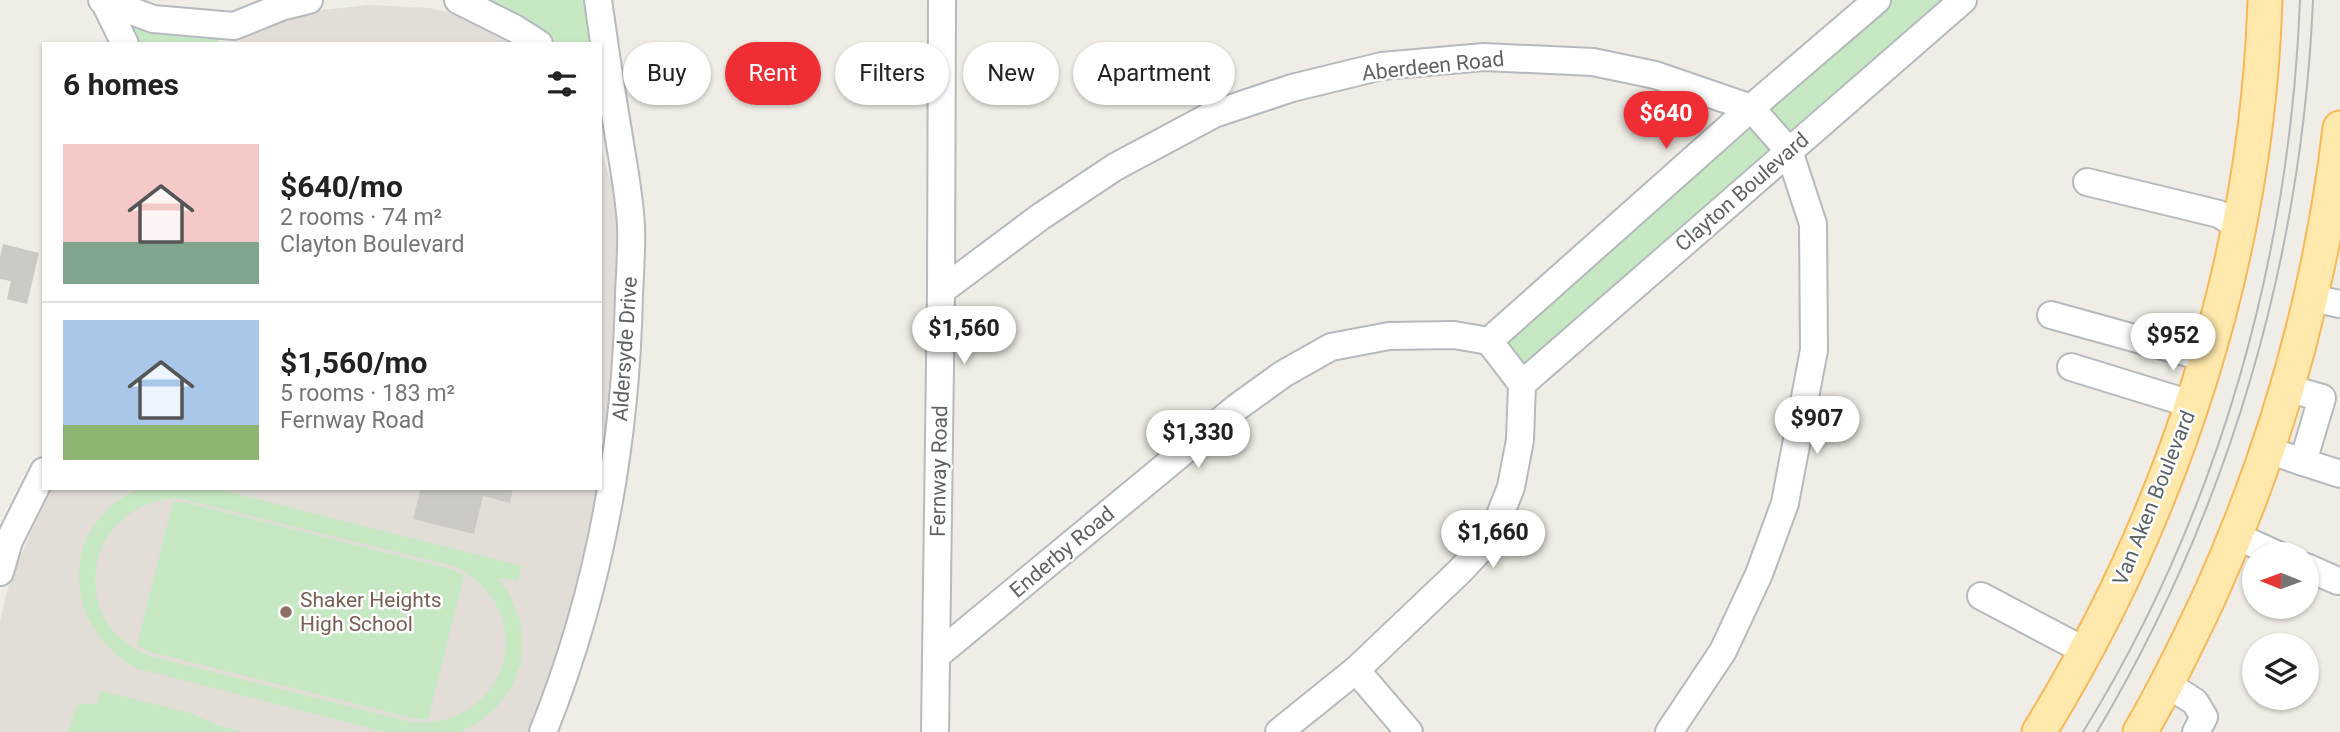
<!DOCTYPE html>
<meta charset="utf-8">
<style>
:root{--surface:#fff;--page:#f6f6f6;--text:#222;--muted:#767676;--line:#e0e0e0;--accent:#ef2d34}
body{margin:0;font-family:Roboto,sans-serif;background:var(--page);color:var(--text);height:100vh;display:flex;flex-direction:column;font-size:26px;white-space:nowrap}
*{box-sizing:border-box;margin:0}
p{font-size:23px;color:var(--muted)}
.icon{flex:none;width:38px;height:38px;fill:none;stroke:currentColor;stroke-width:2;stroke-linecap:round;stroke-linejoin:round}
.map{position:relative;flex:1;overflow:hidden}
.panel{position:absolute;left:42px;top:42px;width:560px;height:448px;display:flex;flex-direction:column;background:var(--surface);border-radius:0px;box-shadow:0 2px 5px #0004}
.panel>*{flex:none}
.hud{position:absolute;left:623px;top:42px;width:665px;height:63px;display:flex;gap:14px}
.needle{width:46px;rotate:271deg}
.fabs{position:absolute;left:2242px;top:542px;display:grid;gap:14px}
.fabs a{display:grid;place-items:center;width:77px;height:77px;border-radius:50%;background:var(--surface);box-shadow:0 2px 5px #0004;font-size:35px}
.price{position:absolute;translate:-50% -60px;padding:0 16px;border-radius:24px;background:#fff;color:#222;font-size:23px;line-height:46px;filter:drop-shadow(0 2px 4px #0008)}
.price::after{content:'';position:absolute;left:50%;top:42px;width:21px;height:16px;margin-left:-10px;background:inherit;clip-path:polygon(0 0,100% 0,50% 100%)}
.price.on{background:var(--accent);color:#fff}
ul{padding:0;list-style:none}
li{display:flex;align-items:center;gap:21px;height:175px;padding:0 21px}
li+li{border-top:2px solid var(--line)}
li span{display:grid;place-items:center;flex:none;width:196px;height:140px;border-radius:0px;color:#555}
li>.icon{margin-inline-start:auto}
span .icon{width:84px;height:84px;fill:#fffc;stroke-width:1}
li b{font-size:30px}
h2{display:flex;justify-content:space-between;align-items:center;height:84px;padding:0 21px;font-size:30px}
.tag{padding:0 24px;border-radius:32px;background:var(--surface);box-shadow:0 2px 5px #0004;font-size:24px;line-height:63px}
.tag.on{background:var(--accent);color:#fff}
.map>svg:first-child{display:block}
.education{fill:#e2ded7}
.green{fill:#c6e8c2;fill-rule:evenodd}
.building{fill:#cdcac5}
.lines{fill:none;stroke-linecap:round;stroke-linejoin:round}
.minor-casing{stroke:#b6b9bd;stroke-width:30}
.major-casing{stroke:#f6b859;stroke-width:37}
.minor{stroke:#fff;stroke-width:26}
.major{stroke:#ffe8ac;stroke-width:33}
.tram{stroke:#b5b6b7;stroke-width:2}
.education-dot{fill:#8d6e63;stroke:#fff;stroke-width:2.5}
.labels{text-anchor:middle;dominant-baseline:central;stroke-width:5;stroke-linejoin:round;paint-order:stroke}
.street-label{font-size:21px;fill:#5d6367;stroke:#fff}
.education-label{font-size:21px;fill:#785e54;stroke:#fff;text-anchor:start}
</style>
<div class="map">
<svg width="2340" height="732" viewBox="0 0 2340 732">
<rect width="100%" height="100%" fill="#f0ede6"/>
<!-- education -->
<g class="education">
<polygon points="369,5 429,8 460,15 519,44 235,44 271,23 304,12"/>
<polygon points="600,146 613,189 617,229 617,270 612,388 600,481"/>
<polygon points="51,488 599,488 562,641 530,732 0,732 0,621 7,591 19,559"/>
</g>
<!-- green -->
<g class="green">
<polygon points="458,0 598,0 617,126 600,107 600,44 539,44"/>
<polygon points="1877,0 1963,0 1522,384 1489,341"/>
<polygon points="105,3 234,26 216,44 125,44"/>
<path d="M141,488H213L522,566L518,581L499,578L510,595L520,621L522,633L521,662L512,687L496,708L476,724L460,732H385L136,668C60,626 58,522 141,488ZM178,498L453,566C541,606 513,724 415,723L157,658C64,631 80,503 178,498Z"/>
<polygon points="173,502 184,502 451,569 464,575 428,719 417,719 151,652 137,645"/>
<polygon points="101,691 190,713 217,725 242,732 68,732 77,705 97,703"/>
</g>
<!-- building -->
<g class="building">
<polygon points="3,244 39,253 27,304 7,299 11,281 0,279 0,257"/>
<polygon points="421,488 513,488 510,503 483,496 474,534 413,519"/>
</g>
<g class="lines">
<defs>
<g id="minor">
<polyline points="102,0 153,19 234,26 281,7 309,0"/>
<polyline points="458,0 514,28 539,44"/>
<polyline points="105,3 125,44"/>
<polyline points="2087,182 2219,214 2238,226"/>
<polyline points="941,291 1040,217 1115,167 1214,114 1292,88 1382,66 1484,57 1593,62 1655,75 1751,108 1789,151 1813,224 1814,350 1785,503 1759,574 1723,651 1669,732"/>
<polyline points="2311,298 2340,304"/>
<polyline points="2051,315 2206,358"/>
<polyline points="1489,341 1751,108 1877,0"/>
<polyline points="2071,367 2191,404"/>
<polyline points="1522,384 1963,0"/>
<polyline points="2268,450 2303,462 2322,398 2287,388"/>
<polyline points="2303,462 2340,474"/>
<polyline points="2236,536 2278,555"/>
<polyline points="2306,567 2338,581"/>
<polyline points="0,572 9,541 44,471"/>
<polyline points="1981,596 2087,652"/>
<polyline points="936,656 1236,408 1283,374 1331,347 1389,336 1454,335 1489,341"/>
<polyline points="1356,670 1409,732"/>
<polyline points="2167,684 2195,702 2204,717 2196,732"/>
<path d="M543,732C599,593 626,443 629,294C630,271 632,248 631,225C629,191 622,158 617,125C610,84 604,42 598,0"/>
<polyline points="935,732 941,291 942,0"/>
<polyline points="1279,732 1356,670 1459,572 1491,538 1511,487 1520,440 1522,384 1489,341"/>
</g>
<g id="major">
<path d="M2039,732C2174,513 2257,258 2265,0"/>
<path d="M2140,732C2166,688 2188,642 2210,595C2277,447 2321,290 2340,128"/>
</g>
</defs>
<!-- minor casing -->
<use href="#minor" class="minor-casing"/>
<!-- major casing -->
<use href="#major" class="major-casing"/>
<!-- minor -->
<use href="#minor" class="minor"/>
<!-- major -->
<use href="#major" class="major"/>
<!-- tram -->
<g class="tram">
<path d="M2083,732C2219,512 2290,257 2300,0"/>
<path d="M2097,732C2229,509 2302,259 2313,0"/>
</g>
</g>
<!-- markers -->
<circle class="education-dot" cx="286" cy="612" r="7"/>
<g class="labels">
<!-- street labels -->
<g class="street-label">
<text transform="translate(1433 66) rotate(-6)">Aberdeen Road</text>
<text transform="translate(1742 192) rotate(-41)">Clayton Boulevard</text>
<text transform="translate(625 349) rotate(-86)">Aldersyde Drive</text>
<text transform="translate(939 471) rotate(-89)">Fernway Road</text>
<text transform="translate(2154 498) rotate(-68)">Van Aken Boulevard</text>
<text transform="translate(1062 552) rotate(-40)">Enderby Road</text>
</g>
<!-- education labels -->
<g class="education-label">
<text x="300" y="600">Shaker Heights<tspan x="300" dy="24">High School</tspan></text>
</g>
</g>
</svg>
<div class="fabs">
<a><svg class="needle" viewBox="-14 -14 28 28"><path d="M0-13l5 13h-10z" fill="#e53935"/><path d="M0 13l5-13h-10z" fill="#767676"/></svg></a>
<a><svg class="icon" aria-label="layers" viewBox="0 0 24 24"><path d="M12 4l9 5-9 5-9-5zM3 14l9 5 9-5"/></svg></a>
</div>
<b class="price on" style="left:1666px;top:151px">$640</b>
<b class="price" style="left:964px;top:366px">$1,560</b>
<b class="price" style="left:2173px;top:373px">$952</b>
<b class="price" style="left:1817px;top:456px">$907</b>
<b class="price" style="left:1198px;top:470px">$1,330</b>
<b class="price" style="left:1493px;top:570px">$1,660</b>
<div class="hud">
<a class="tag">Buy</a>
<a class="tag on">Rent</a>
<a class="tag">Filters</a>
<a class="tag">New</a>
<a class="tag">Apartment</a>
</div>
<section class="panel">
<h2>6 homes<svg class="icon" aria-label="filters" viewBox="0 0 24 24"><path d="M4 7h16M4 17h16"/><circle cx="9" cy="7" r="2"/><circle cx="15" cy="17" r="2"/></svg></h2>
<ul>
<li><span style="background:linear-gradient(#f6c9c9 70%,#7fa58c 0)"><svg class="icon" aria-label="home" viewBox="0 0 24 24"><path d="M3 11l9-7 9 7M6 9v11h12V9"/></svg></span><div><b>$640/mo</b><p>2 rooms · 74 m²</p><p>Clayton Boulevard</p></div></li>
<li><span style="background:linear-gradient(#a9c7e8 75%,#8fb573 0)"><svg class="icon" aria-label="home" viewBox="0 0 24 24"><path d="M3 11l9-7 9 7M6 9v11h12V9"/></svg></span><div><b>$1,560/mo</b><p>5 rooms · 183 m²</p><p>Fernway Road</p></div></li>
</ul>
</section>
</div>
